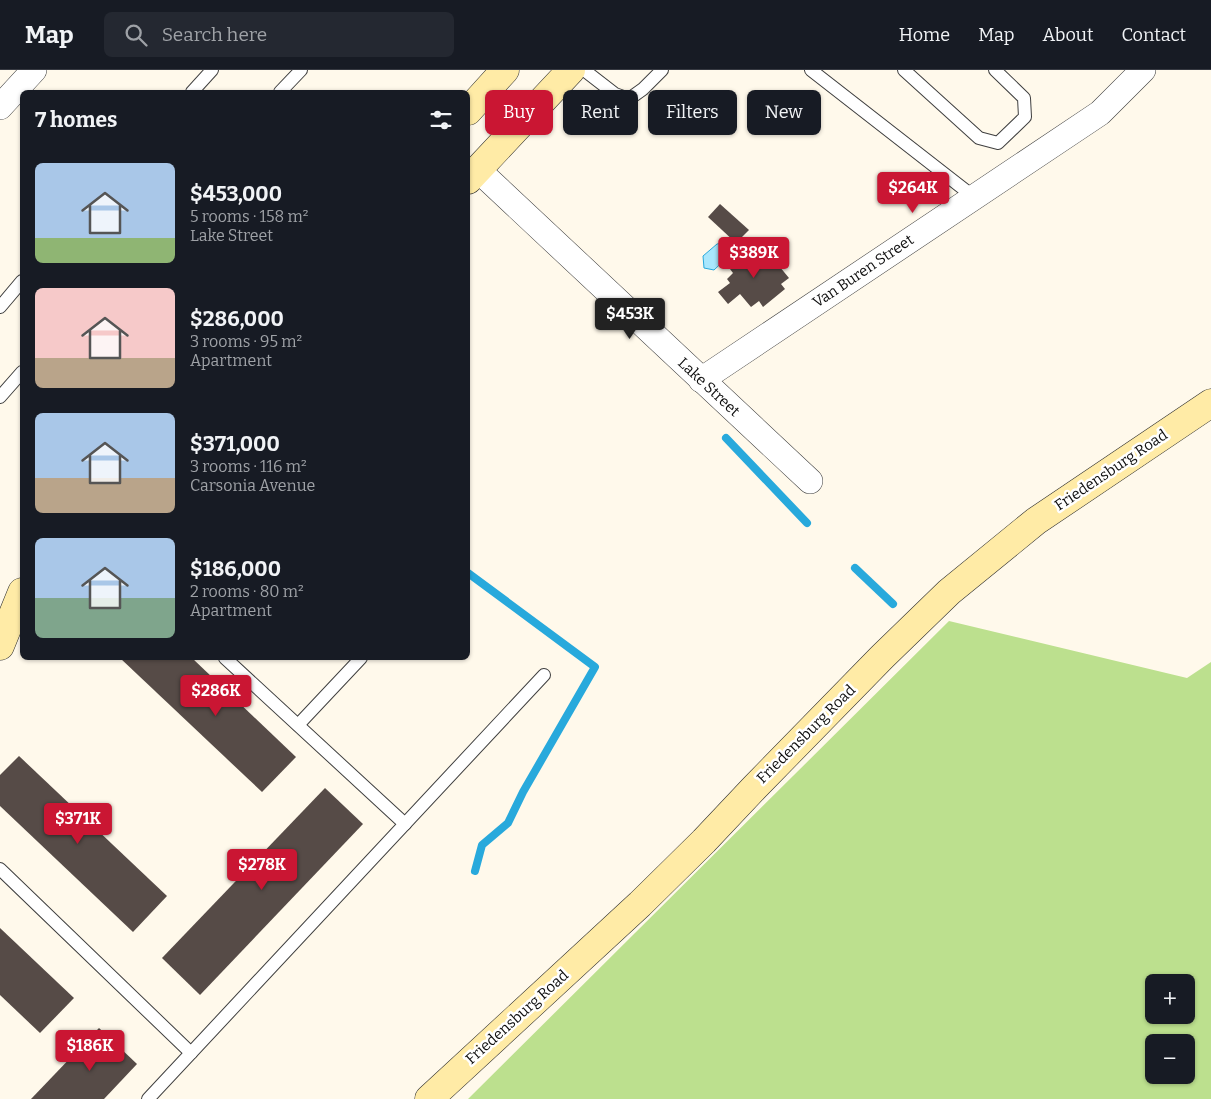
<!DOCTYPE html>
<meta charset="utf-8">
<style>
:root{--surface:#171b24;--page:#242831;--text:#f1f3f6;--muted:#9ea1a6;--line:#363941;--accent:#ca1633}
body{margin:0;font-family:Bitter,serif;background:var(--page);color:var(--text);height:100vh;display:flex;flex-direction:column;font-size:19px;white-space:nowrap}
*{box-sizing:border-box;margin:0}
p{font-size:16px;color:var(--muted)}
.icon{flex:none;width:28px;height:28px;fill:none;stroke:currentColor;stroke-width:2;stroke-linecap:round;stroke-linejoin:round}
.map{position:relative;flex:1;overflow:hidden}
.side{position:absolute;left:20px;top:20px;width:450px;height:570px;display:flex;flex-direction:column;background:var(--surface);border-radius:8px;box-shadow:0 1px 4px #0004}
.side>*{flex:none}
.top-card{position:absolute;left:485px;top:20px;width:475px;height:45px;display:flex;gap:10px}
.controls{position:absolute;left:1145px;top:904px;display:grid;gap:10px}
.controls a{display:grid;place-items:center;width:50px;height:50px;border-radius:8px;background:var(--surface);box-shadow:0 1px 4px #0004;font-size:25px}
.price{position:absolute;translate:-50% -42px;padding:0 11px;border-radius:5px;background:var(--accent);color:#fff;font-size:16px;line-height:32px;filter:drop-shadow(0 1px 2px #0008)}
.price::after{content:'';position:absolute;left:50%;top:30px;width:15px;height:11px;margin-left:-8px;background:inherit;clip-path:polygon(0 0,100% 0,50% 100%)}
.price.selected{background:#222;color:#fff}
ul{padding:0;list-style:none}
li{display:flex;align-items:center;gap:15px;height:125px;padding:0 15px}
li span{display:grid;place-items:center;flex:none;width:140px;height:100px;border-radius:8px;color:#555}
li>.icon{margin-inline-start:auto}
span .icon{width:60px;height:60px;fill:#fffc;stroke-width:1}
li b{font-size:21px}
h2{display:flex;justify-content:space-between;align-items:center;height:60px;padding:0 15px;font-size:21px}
.chip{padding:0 18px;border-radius:8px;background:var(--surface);box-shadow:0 1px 4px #0004;font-size:18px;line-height:45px}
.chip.selected{background:var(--accent);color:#fff}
header{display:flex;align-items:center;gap:30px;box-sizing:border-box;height:70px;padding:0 25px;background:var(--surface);border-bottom:1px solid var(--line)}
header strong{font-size:24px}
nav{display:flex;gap:28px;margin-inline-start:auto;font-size:18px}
.search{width:350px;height:45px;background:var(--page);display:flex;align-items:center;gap:12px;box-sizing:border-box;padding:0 18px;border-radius:8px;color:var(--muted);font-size:19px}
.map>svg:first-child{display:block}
.forest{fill:#bce08e;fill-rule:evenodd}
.water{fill:#a9e7fd;stroke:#28a9dc}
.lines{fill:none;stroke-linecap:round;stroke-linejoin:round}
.stream{stroke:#28a9dc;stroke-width:8}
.building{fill:#564b47}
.lane-casing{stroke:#3f3f3f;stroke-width:14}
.street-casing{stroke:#3f3f3f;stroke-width:26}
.secondary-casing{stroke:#2e2e2e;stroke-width:29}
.lane{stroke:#fff;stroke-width:12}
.street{stroke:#fff;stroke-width:25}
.secondary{stroke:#ffeba6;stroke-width:28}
.labels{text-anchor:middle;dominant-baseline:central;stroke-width:5;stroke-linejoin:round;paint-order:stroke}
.street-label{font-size:15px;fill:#0c0c0c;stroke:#fff}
</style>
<header>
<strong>Map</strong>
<div class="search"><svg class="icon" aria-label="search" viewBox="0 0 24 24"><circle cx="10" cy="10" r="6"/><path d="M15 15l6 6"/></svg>Search here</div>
<nav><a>Home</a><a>Map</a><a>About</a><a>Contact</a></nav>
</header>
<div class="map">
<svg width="1211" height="1029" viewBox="0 0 1211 1029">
<rect width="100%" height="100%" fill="#fff9eb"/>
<!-- forest -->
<path class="forest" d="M949,551L1187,608L1211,592V1029H468ZM1154,912H1186V945H1154ZM1154,972H1186V1005H1154Z"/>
<!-- water -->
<polygon class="water" points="722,173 728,174 732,178 732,183 714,200 704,198 703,186 717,174"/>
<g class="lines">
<!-- stream -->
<g class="stream">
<polyline points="726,368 807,453"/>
<polyline points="855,498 893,534"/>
<polyline points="468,503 595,597 523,722 508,753 482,775 475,801"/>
</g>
</g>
<!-- building -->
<g class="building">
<polygon points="720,134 749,160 736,173 708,147"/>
<polygon points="750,177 757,186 765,179 789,208 781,214 785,219 763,237 759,231 751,237 740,224 728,234 718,222 730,213 727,209 733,203 727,195"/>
<polygon points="120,588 192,588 296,687 262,722"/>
<polygon points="19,686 167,826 133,862 0,736 0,705"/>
<polygon points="325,718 363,754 200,925 162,888"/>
<polygon points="0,858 74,928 40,963 0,925"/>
<polygon points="99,958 137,994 104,1029 31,1029"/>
</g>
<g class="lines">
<defs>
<g id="lane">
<polyline points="584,0 615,24 629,29 643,19 662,0"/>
<polyline points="811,0 974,127"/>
<polyline points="904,0 979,68 998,73 1025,47 1024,28 995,0"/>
<polyline points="192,22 212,0"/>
<polyline points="280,22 301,0"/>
<polyline points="0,237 22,211"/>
<polyline points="0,327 22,302"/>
<polyline points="225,588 405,754"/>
<polyline points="298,655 361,588"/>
<polyline points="0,799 191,983"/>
<polyline points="148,1029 544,605"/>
</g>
<g id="street">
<polyline points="0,37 34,0"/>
<polyline points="477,99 810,411"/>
<polyline points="701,310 1100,43 1143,0"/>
</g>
<g id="secondary">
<polyline points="468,41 505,0"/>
<polyline points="468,110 571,0"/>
<polyline points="0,576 22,522"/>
<polyline points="429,1029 640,834 704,771 754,718 882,587 949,522 1036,451 1211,333"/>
</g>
</defs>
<!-- lane casing -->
<use href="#lane" class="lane-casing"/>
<!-- street casing -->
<use href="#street" class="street-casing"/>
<!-- secondary casing -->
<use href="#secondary" class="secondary-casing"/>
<!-- lane -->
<use href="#lane" class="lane"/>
<!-- street -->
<use href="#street" class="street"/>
<!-- secondary -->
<use href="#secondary" class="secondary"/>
</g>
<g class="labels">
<!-- street labels -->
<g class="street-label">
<text transform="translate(863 201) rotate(-34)">Van Buren Street</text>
<text transform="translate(709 317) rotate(43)">Lake Street</text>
<text transform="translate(1111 400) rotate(-34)">Friedensburg Road</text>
<text transform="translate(806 664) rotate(-45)">Friedensburg Road</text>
<text transform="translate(517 947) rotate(-42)">Friedensburg Road</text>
</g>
</g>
</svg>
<div class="controls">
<a>+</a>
<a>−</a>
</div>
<b class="price" style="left:913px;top:144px">$264K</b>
<b class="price" style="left:754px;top:209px">$389K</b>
<b class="price selected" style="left:630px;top:270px">$453K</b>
<b class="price" style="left:216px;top:647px">$286K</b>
<b class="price" style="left:78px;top:775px">$371K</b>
<b class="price" style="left:262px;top:821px">$278K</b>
<b class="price" style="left:90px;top:1002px">$186K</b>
<div class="top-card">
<a class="chip selected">Buy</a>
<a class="chip">Rent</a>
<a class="chip">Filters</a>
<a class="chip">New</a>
</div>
<section class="side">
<h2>7 homes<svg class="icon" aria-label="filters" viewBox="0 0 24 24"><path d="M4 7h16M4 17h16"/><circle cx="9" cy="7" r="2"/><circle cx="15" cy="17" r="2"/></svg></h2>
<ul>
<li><span style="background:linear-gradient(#a9c7e8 75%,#8fb573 0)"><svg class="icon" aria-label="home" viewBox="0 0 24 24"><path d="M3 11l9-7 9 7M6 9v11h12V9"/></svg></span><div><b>$453,000</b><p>5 rooms · 158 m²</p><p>Lake Street</p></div></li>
<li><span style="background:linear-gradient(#f6c9c9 70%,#b9a48a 0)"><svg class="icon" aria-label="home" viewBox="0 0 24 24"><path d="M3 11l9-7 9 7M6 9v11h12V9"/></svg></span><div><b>$286,000</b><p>3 rooms · 95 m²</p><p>Apartment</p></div></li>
<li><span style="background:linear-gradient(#a9c7e8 65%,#b9a48a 0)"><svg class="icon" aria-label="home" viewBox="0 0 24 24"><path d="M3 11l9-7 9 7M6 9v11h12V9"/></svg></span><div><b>$371,000</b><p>3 rooms · 116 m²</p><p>Carsonia Avenue</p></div></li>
<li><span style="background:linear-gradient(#a9c7e8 60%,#7fa58c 0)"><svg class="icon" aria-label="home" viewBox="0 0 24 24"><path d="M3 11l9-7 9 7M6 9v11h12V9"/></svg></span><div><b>$186,000</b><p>2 rooms · 80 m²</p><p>Apartment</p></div></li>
</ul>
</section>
</div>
